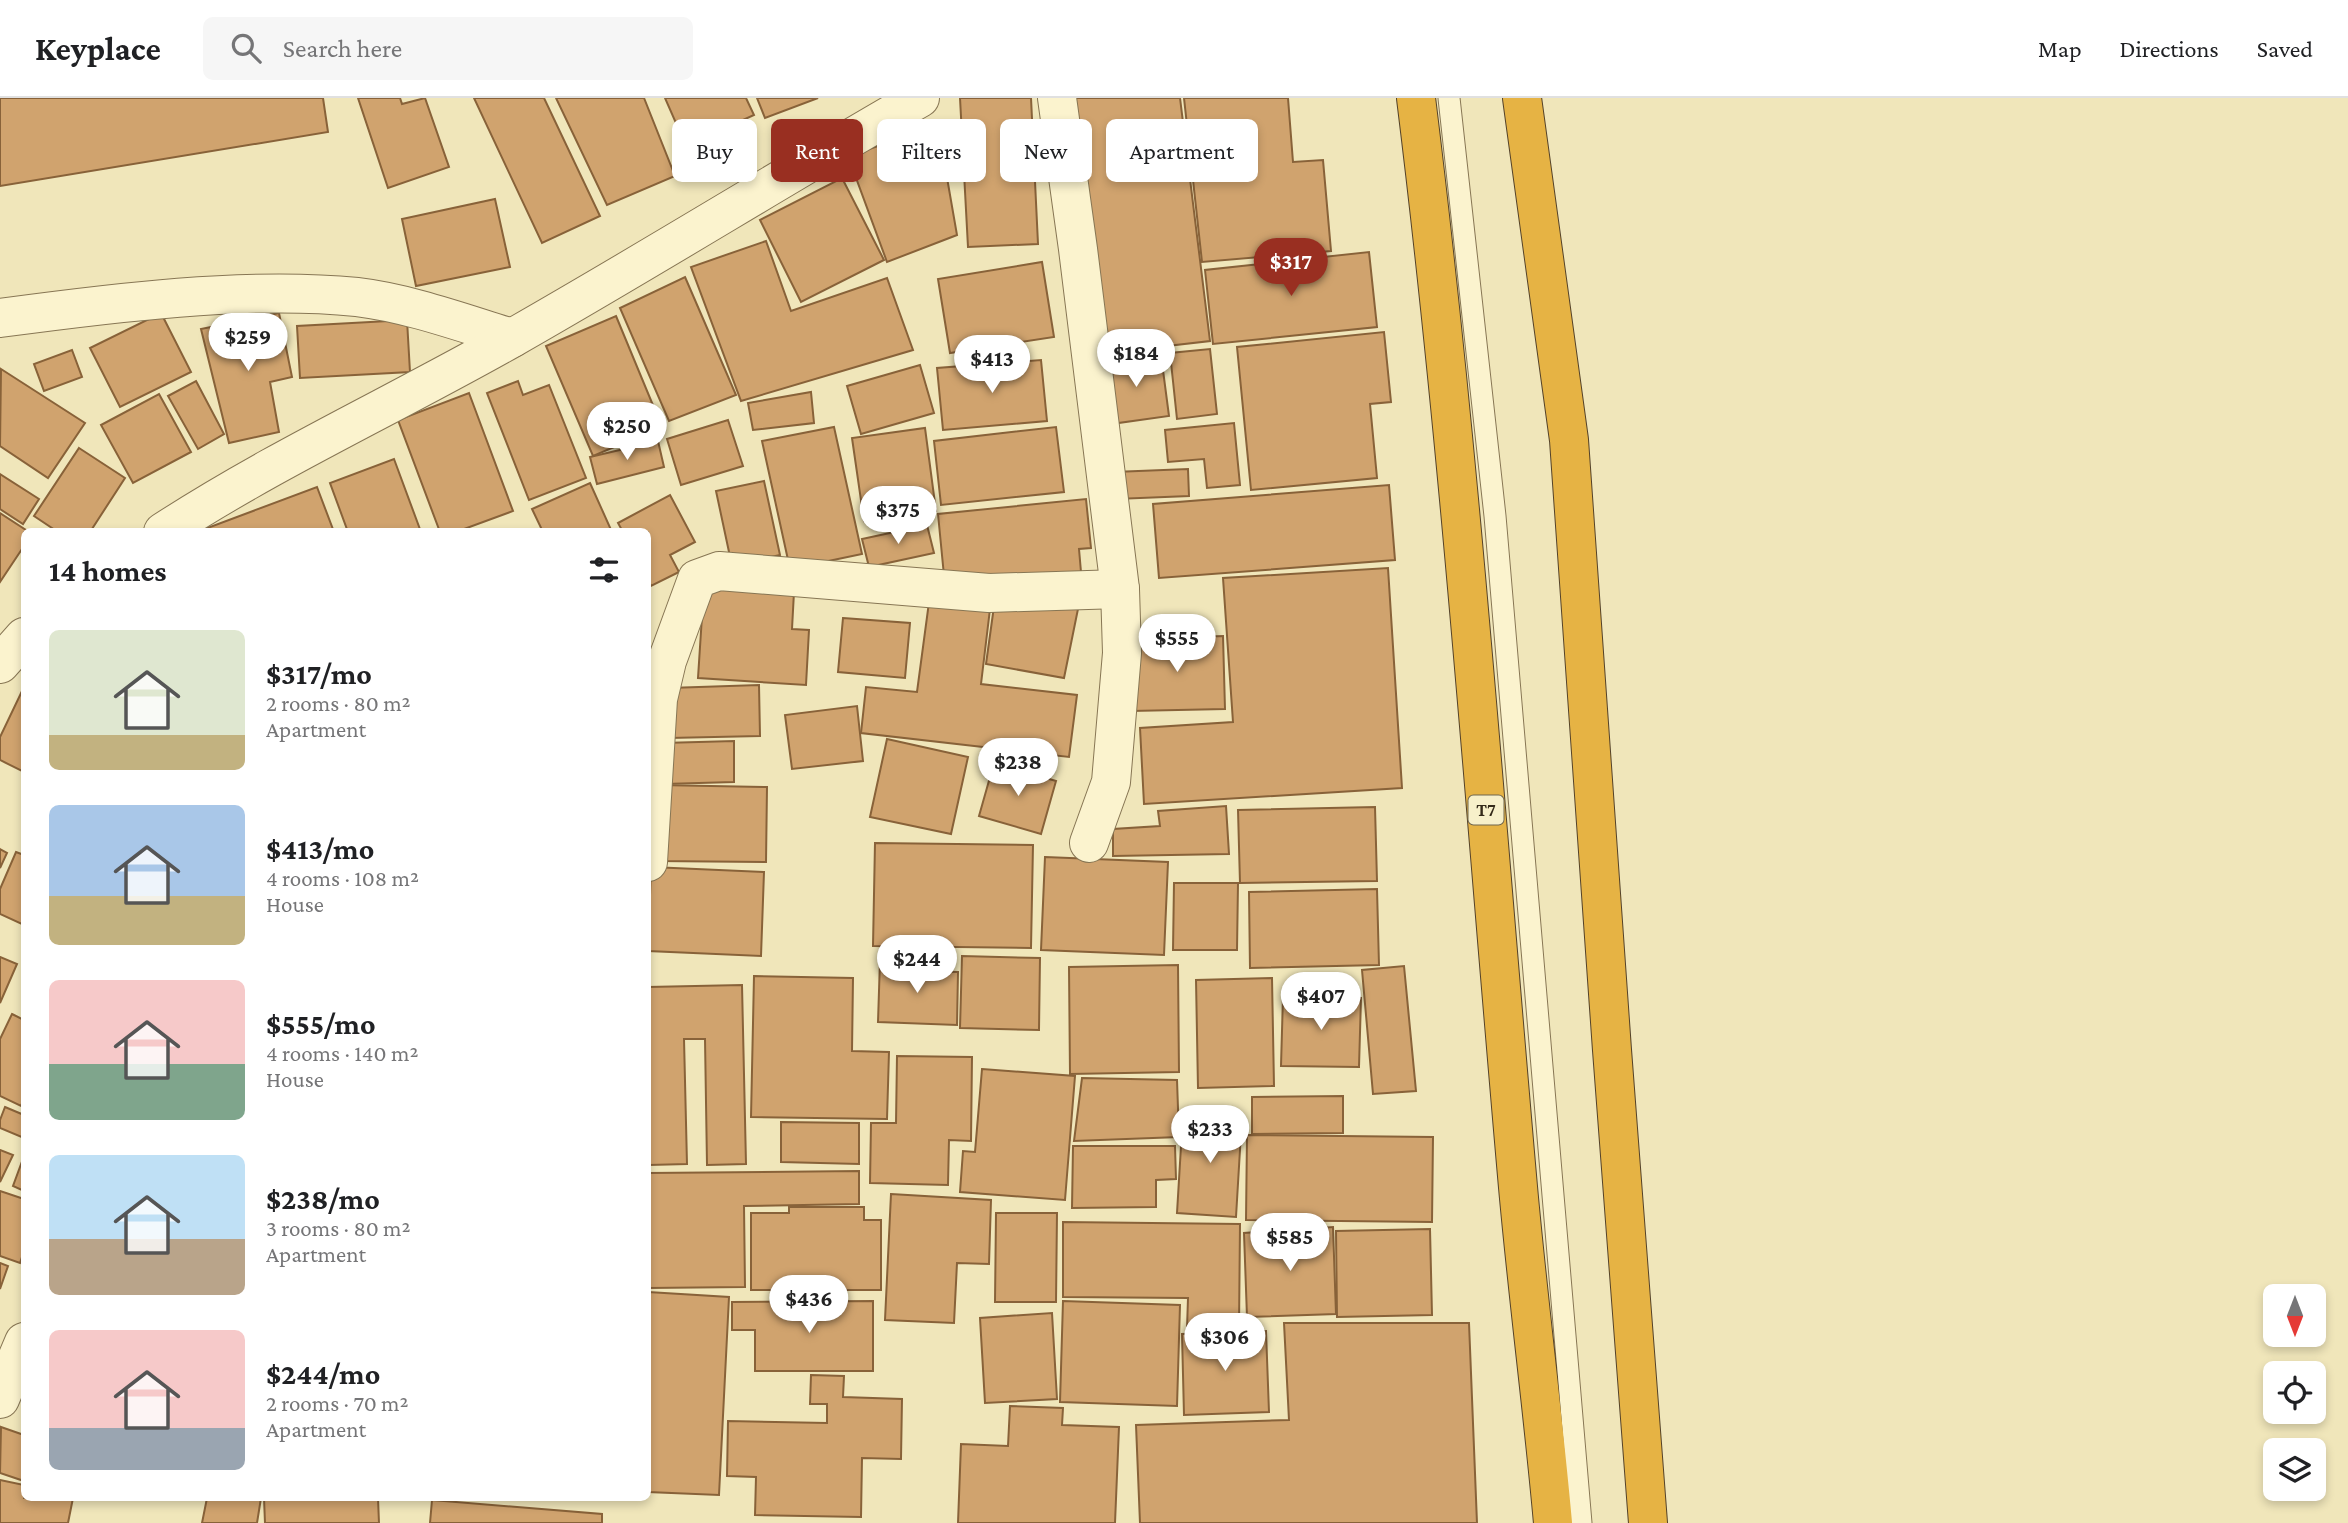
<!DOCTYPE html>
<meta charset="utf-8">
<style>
:root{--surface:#fff;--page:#f6f6f6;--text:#202124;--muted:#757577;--line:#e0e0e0;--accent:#992f21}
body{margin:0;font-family:"Crimson Pro",serif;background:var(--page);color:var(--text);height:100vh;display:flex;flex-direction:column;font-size:26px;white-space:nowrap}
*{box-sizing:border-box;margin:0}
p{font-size:23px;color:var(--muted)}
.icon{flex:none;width:38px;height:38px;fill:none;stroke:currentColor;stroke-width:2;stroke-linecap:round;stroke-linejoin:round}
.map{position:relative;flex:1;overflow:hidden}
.details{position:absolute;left:21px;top:430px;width:630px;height:973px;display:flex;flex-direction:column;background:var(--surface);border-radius:10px;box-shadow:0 4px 10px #0003}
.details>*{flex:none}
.banner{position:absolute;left:672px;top:21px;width:665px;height:63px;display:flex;gap:14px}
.needle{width:46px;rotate:180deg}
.controls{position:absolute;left:2263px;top:1186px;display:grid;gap:14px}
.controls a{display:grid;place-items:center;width:63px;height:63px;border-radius:10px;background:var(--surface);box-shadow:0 4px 10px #0003;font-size:35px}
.price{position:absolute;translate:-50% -60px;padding:0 16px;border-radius:24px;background:#fff;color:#222;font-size:23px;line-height:46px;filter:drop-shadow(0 2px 4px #0008)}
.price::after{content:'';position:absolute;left:50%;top:42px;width:21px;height:16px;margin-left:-10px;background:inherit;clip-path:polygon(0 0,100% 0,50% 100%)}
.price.current{background:var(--accent);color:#fff}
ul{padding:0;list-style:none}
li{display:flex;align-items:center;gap:21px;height:175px;padding:0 28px}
li span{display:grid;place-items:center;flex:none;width:196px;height:140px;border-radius:10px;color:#555}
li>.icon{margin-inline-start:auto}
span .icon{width:84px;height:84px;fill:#fffc;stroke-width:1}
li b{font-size:30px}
h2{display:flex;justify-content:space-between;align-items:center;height:84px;padding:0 28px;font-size:30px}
.chip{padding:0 24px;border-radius:10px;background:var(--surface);box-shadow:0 4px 10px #0003;font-size:24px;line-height:63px}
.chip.current{background:var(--accent);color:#fff}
header{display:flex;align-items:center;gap:42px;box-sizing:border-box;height:98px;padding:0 35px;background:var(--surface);border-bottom:2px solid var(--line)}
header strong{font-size:33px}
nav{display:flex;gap:38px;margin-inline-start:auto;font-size:24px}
.search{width:490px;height:63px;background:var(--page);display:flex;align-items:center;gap:18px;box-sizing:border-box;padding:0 24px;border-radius:10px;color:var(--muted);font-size:26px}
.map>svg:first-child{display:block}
.building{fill:#d0a36e;stroke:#886239;stroke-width:2}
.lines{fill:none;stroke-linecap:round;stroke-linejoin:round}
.lane-casing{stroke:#877654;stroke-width:23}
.street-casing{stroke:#877654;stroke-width:40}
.highway-casing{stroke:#544229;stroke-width:40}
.lane{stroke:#fbf3ce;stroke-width:21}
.street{stroke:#fbf3ce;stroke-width:38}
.highway{stroke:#e6b344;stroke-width:38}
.labels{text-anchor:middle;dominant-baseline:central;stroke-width:7;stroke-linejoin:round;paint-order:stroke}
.shield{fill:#f7f0ca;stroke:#6f664f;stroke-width:2}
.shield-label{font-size:18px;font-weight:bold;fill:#352b1a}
</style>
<header>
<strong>Keyplace</strong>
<div class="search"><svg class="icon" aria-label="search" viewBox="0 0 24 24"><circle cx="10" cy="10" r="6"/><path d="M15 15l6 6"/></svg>Search here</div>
<nav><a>Map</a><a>Directions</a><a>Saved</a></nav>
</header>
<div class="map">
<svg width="2348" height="1425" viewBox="0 0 2348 1425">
<rect width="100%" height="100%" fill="#f0e6ba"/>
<!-- building -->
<g class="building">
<polygon points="0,0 323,0 328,34 0,88"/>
<polygon points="358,0 400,0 402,6 425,0 449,69 388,90"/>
<polygon points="474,0 544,0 600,118 542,145"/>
<polygon points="556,0 644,0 675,78 607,107"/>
<polygon points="665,0 746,0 754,17 686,48"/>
<polygon points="757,0 818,0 765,20"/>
<polygon points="960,0 1031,0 1038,146 968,149"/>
<polygon points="1067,0 1180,0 1210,243 1098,256"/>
<polygon points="1184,0 1288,0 1293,64 1323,62 1331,153 1202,164"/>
<polygon points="938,28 957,137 887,164 848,58"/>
<polygon points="842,80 884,162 801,204 760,122"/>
<polygon points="495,101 510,169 416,188 402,121"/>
<polygon points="766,143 791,213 887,180 913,252 741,303 691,169"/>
<polygon points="1369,154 1377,229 1213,246 1205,172"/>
<polygon points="1042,164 1054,239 950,255 938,181"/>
<polygon points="685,179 736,297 669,323 620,210"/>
<polygon points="161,215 191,274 120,309 90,250"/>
<polygon points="279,215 292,279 270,284 279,334 229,345 201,231"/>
<polygon points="616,218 662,329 593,358 546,248"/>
<polygon points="407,222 410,274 300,280 297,228"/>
<polygon points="1384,234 1391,304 1370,306 1377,380 1251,392 1237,249"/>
<polygon points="1210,251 1217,316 1177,321 1170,255"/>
<polygon points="72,252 82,279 44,293 34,266"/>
<polygon points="1161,257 1169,318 1111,326 1103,264"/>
<polygon points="1041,262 1047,323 943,332 937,270"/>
<polygon points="920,267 934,315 861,336 847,288"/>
<polygon points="1,271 85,325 48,380 0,348"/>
<polygon points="196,283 224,336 198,351 168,298"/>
<polygon points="518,283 523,297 549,287 586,380 529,402 487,295"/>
<polygon points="811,294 814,325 753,332 748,305"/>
<polygon points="469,295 513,413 456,434 440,434 398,322"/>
<polygon points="159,296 191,354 133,385 101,327"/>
<polygon points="728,322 743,368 681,387 667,341"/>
<polygon points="1234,325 1240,387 1207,390 1204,361 1168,364 1165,332"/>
<polygon points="834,329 862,456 790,471 762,343"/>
<polygon points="1056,329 1064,394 941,407 934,343"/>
<polygon points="925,330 936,413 864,423 852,340"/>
<polygon points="658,343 664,369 597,386 590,359"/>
<polygon points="79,350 125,380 90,434 58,434 34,418"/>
<polygon points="394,361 421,434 348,434 330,385"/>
<polygon points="1188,371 1189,398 1116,401 1114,374"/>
<polygon points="0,376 39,401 23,426 0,411"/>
<polygon points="764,383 780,457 732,468 716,393"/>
<polygon points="590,385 612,434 543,434 532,411"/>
<polygon points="1389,387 1395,462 1159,480 1153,406"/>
<polygon points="317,389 334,434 203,434 202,432"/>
<polygon points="670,397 695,444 670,457 679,474 651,488 648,481 648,434 623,434 618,425"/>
<polygon points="1086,401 1091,450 1079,451 1081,474 945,488 938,416"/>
<polygon points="0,415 29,434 24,434 24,448 0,484"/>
<polygon points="927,427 934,455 869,469 862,441"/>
<polygon points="1388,470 1402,690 1144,706 1140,630 1233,624 1223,480"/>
<polygon points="704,487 794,494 792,531 809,532 806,587 698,580"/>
<polygon points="995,501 1080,501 1064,580 986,566"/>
<polygon points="929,504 990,511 981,586 1077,597 1069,659 861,635 866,589 917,594"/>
<polygon points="843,520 910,525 905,580 838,574"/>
<polygon points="1223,538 1225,611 1131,613 1129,541"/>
<polygon points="759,587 760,638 669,640 669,590"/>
<polygon points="23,591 24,592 24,674 0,662 0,639"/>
<polygon points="857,608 863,663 792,671 785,617"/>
<polygon points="887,641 968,659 951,736 870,719"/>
<polygon points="734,643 734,684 664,686 663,645"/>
<polygon points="994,665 1056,683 1041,736 979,718"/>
<polygon points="658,687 767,689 766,764 656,763"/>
<polygon points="1226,708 1229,756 1113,758 1113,731 1160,728 1158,713"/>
<polygon points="1375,709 1377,783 1240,785 1238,712"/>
<polygon points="875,745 1033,747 1031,850 873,848"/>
<polygon points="0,751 7,755 0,770"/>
<polygon points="16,754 24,757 24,827 0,816 0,791"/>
<polygon points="1045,759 1168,764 1164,857 1041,852"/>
<polygon points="651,769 764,774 761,858 648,853"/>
<polygon points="1174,785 1238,785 1237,852 1173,852"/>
<polygon points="1377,791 1379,867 1250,870 1249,794"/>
<polygon points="962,858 1040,860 1039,932 960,930"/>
<polygon points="0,859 17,866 0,905"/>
<polygon points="880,862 908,862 908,873 958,874 957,927 878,924"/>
<polygon points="1178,867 1179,974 1070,976 1069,869"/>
<polygon points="1404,868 1416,993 1373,996 1362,872"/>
<polygon points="754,878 853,880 852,953 889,954 887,1021 751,1019"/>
<polygon points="1272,880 1274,988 1198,990 1196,882"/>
<polygon points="742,887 746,1066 707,1067 705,941 684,941 687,1066 649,1067 648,889"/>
<polygon points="1283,898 1361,900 1359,969 1281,968"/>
<polygon points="12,916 24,922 24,1000 21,1008 0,998 0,941"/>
<polygon points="897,958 972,959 971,1043 949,1042 948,1087 870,1085 871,1025 896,1025"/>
<polygon points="982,971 1075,978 1065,1102 960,1094 963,1053 975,1054"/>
<polygon points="1082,980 1177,982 1179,1039 1074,1043"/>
<polygon points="1343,998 1343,1035 1252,1036 1252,999"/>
<polygon points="5,1009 24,1017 24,1040 0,1030 0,1022"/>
<polygon points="1183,1015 1242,1018 1236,1119 1177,1115"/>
<polygon points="781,1024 859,1025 859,1066 781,1064"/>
<polygon points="1247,1037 1433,1039 1432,1124 1246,1122"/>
<polygon points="1073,1048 1175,1048 1176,1081 1156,1082 1156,1109 1072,1110"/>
<polygon points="0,1052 13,1057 0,1084"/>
<polygon points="24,1058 24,1093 13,1088"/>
<polygon points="859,1073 859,1106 744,1108 745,1189 648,1190 648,1075"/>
<polygon points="0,1093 24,1101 24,1153 20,1165 0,1158"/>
<polygon points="891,1096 991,1102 989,1166 957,1165 954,1225 885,1222"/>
<polygon points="789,1109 864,1109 864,1122 881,1122 881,1192 751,1192 751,1115 789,1115"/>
<polygon points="996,1115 1057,1115 1056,1204 995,1204"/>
<polygon points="1063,1124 1240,1126 1239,1231 1187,1231 1188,1200 1063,1199"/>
<polygon points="1333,1129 1336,1216 1247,1219 1244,1135"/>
<polygon points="1430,1131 1432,1217 1337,1219 1336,1133"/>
<polygon points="0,1165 8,1168 0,1191"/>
<polygon points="648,1194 729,1199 719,1397 648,1394"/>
<polygon points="873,1203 873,1273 755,1273 755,1232 732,1232 732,1204"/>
<polygon points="1063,1203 1180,1207 1177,1308 1060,1304"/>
<polygon points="1052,1215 1057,1301 985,1305 980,1220"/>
<polygon points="1284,1225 1469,1225 1477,1425 1140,1425 1136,1327 1289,1322"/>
<polygon points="1266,1233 1269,1314 1184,1317 1182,1236"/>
<polygon points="811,1277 844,1278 843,1299 902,1301 901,1361 862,1360 861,1419 755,1417 756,1379 727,1378 728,1323 827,1325 827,1306 810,1306"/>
<polygon points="1010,1308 1063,1310 1062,1327 1119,1329 1115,1425 958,1425 961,1346 1008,1348"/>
<polygon points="1,1329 24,1337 24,1383 0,1375"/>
<polygon points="0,1382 24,1387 24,1400 73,1400 68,1425 0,1425"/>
<polygon points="207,1400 261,1400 257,1425 202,1425"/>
<polygon points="264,1400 378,1400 379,1425 265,1425"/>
<polygon points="432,1402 602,1416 602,1425 430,1425"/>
</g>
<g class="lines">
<defs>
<polyline id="lane" points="1449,0 1495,418 1581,1425"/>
<g id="street">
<polyline points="1057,0 1078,151 1120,491 1122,555 1111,684 1089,745"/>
<path d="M0,220C112,205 245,188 357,199C408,205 463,225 512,240"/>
<path d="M163,434C275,361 398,305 514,239C651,161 784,78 920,0"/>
<polyline points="0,566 24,539"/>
<polyline points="648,764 658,601 667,563 697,481 719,473 989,495 1120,491"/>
<polyline points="0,1301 24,1244"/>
</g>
<g id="highway">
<path d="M1416,0C1461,362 1486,726 1518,1089C1528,1201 1543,1313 1553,1425"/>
<polyline points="1522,0 1569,342 1612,952 1648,1425"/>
</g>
</defs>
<!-- lane casing -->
<use href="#lane" class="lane-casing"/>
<!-- street casing -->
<use href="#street" class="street-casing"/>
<!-- highway casing -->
<use href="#highway" class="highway-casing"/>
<!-- lane -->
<use href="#lane" class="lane"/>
<!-- street -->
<use href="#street" class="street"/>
<!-- highway -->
<use href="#highway" class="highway"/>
</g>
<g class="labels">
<!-- shield labels -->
<rect class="shield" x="1468.5" y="697.5" width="35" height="29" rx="5"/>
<g class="shield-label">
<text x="1486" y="712">T7</text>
</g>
</g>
</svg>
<div class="controls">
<a><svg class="needle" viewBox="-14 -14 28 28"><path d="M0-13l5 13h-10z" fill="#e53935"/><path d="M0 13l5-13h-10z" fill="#757577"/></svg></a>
<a><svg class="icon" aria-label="locate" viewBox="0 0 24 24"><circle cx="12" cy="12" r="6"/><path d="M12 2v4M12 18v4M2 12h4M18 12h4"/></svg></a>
<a><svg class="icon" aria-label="layers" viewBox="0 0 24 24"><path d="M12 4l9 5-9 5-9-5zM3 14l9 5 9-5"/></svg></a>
</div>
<b class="price current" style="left:1291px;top:200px">$317</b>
<b class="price" style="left:248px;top:275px">$259</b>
<b class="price" style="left:1136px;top:291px">$184</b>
<b class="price" style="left:992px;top:297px">$413</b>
<b class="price" style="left:627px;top:364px">$250</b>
<b class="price" style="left:898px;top:448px">$375</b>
<b class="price" style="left:1177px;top:576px">$555</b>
<b class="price" style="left:1018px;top:700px">$238</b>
<b class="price" style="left:917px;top:897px">$244</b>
<b class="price" style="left:1321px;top:934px">$407</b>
<b class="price" style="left:1210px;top:1067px">$233</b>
<b class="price" style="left:1290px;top:1175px">$585</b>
<b class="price" style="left:809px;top:1237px">$436</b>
<b class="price" style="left:1225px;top:1275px">$306</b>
<div class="banner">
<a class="chip">Buy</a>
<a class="chip current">Rent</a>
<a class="chip">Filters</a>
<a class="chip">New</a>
<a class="chip">Apartment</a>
</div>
<section class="details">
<h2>14 homes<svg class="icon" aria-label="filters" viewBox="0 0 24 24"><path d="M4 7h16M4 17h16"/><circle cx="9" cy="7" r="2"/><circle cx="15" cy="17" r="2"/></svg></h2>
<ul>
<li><span style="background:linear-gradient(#dfe7d0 75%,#c2b280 0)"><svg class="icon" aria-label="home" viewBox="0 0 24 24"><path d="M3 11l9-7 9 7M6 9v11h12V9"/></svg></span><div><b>$317/mo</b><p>2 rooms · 80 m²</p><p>Apartment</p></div></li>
<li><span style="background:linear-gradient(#a9c7e8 65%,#c2b280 0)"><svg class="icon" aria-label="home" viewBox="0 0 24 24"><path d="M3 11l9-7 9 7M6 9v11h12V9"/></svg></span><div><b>$413/mo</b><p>4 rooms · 108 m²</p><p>House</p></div></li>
<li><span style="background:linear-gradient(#f6c9c9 60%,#7fa58c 0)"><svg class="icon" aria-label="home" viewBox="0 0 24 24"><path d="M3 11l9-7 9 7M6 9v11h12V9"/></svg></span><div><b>$555/mo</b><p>4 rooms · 140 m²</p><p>House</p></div></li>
<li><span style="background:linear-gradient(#bfe0f5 60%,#b9a48a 0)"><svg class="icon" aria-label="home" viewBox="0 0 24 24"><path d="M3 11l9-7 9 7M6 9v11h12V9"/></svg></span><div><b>$238/mo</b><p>3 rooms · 80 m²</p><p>Apartment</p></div></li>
<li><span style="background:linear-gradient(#f6c9c9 70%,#9aa5b1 0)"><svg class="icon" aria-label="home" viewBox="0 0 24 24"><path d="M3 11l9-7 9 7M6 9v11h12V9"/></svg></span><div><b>$244/mo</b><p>2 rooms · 70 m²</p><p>Apartment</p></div></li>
</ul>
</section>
</div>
